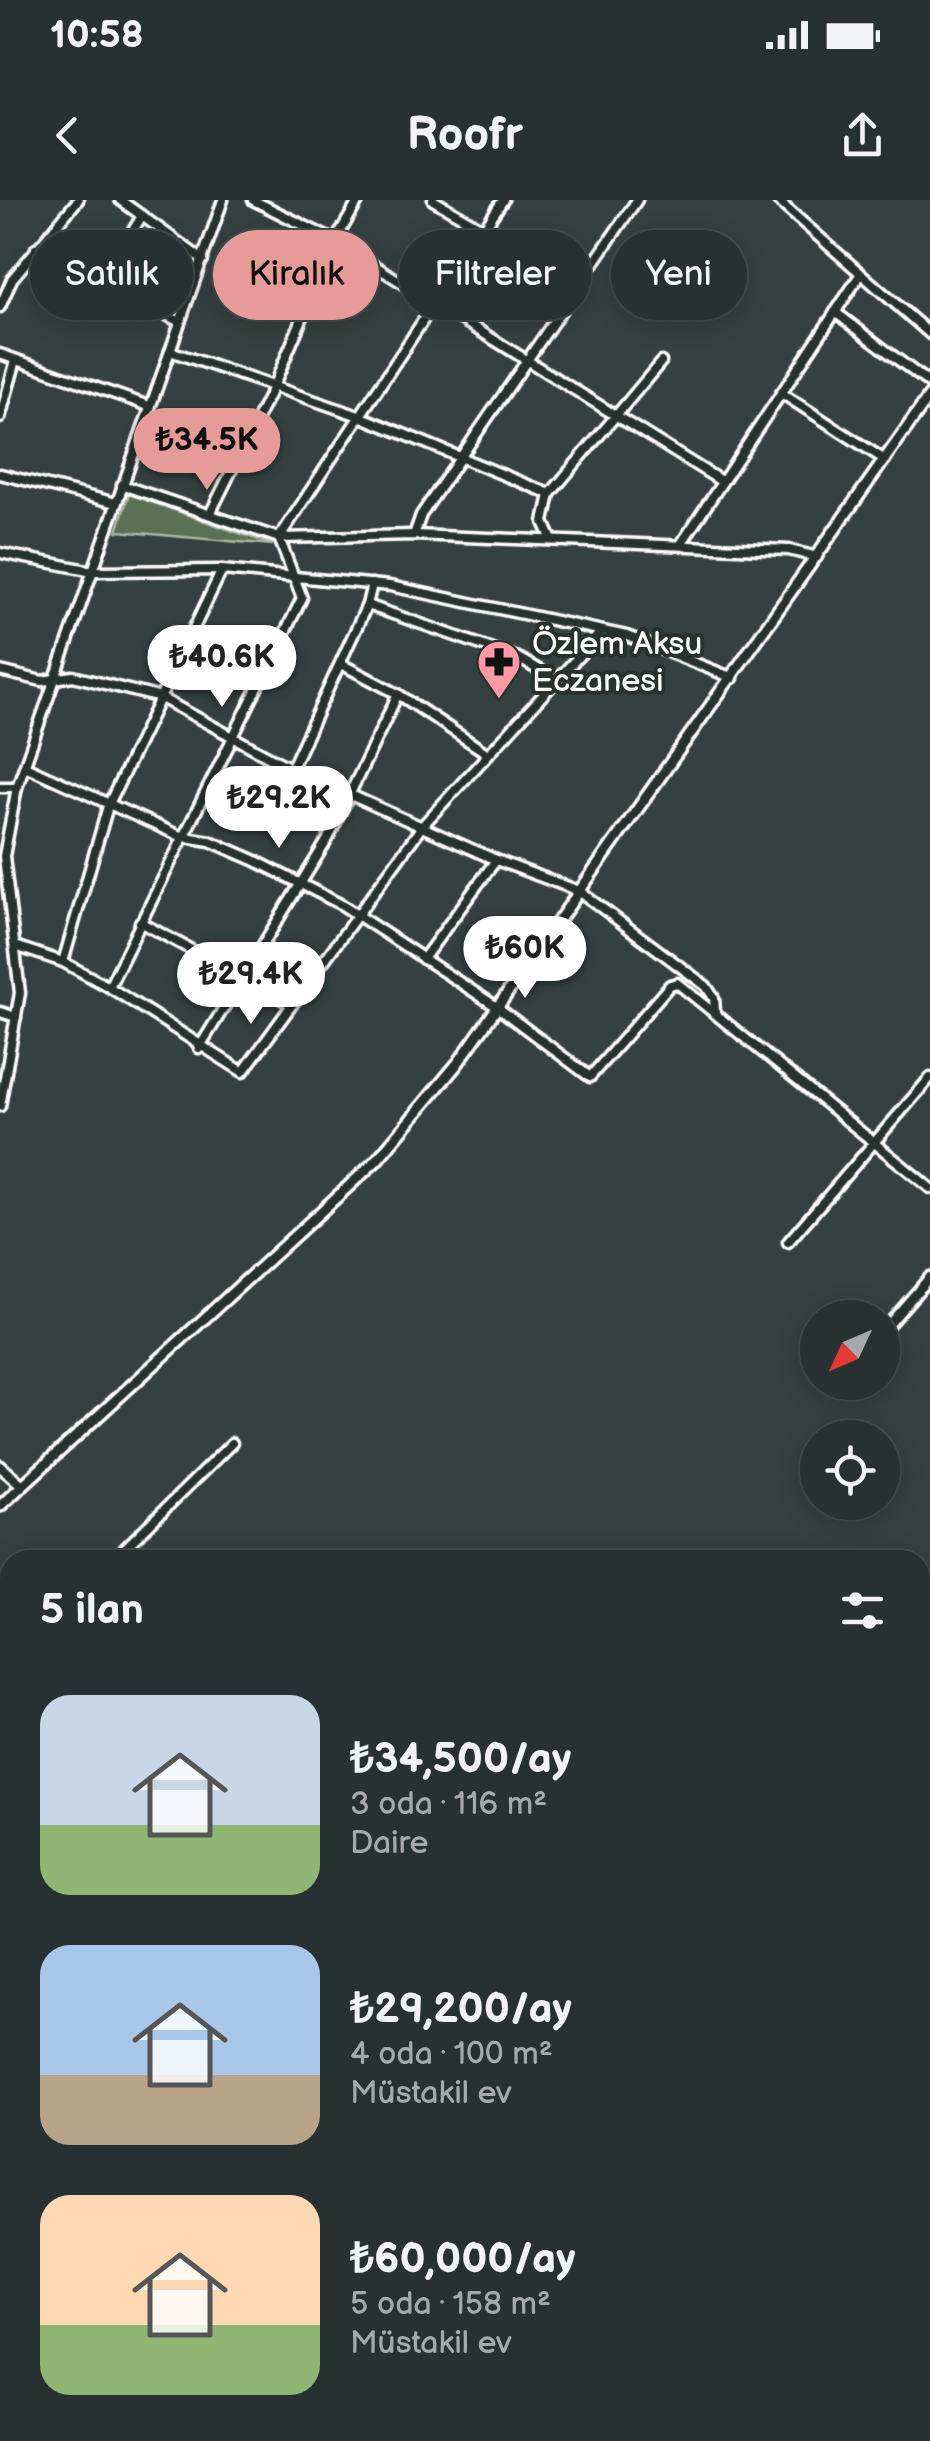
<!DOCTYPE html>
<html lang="tr">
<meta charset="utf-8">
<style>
:root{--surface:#283131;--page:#303939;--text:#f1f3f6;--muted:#a5a9ab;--line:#444c4d;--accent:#e69b98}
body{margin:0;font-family:"Balsamiq Sans",sans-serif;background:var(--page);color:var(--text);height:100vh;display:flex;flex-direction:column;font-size:38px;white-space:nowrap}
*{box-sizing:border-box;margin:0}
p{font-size:32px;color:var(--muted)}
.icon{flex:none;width:55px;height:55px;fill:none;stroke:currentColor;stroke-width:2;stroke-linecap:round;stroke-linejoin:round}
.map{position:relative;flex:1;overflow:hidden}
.side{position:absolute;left:0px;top:1350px;width:930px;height:892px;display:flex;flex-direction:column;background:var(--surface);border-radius:30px 30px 0 0;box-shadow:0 5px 25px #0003,0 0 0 2px var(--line)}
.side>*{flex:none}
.guide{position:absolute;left:30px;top:30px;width:870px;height:90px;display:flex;gap:20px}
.needle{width:65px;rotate:226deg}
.fabs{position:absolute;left:800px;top:1100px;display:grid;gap:20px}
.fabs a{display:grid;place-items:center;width:100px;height:100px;border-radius:50%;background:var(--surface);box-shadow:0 5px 25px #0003,0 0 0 2px var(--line);font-size:50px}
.price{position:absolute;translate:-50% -85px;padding:0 22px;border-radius:35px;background:#fff;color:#222;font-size:32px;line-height:65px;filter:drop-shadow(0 2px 5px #0008)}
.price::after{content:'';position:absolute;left:50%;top:60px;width:30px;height:22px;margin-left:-15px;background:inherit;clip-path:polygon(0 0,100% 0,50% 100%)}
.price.on{background:var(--accent);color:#111}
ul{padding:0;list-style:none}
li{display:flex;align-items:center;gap:30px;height:250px;padding:0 40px}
li span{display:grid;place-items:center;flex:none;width:280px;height:200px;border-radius:30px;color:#555}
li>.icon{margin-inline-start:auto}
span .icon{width:120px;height:120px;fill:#fffc;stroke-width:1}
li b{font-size:42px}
h2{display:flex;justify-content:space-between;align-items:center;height:120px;padding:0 40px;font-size:42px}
.pill{padding:0 35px;border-radius:45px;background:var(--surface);box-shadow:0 5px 25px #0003,0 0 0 2px var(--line);font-size:35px;line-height:90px}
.pill.on{background:var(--accent);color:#111}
.status{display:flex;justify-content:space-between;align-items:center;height:70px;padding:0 50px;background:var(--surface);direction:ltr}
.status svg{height:28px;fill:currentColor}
header{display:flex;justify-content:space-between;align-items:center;height:130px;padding:0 40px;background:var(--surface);font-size:45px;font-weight:600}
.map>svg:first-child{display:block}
.green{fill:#5b6f52;stroke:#adb7a8;stroke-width:2.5}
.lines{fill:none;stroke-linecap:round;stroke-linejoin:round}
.minor-casing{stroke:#fff;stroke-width:15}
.tertiary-casing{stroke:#fff;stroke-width:16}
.trunk-casing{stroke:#fff;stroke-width:20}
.minor{stroke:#26332d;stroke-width:8}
.tertiary{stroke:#26332d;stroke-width:9}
.trunk{stroke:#716f52;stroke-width:12}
.labels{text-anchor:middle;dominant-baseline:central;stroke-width:8;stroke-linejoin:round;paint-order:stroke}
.poi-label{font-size:32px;fill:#fff;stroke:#26332d;text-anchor:start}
</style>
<div class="status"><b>10:58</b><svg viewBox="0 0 49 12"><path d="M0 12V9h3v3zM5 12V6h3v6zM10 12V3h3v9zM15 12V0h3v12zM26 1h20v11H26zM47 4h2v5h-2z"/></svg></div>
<header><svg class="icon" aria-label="back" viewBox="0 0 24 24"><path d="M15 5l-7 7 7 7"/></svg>Roofr<svg class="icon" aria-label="share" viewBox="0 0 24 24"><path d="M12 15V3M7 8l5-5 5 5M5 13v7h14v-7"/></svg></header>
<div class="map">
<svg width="930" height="2241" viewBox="0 0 930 2241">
<rect width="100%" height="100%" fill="#354141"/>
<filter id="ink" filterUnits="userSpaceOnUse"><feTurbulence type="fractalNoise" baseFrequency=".01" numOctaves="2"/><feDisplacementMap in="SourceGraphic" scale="20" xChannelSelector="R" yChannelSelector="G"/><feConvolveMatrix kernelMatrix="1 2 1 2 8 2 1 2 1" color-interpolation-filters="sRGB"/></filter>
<g filter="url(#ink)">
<!-- green -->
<polygon class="green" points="129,294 273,345 117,331"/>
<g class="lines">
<defs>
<g id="minor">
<polyline points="120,0 203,60"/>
<polyline points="253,0 335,41 721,281"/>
<polyline points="433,0 581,85"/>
<polyline points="503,0 279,338 302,398 109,787 243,872 423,625 602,431"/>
<polyline points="777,0 930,134"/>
<polyline points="36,48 180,122"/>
<polyline points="101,82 142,16"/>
<polyline points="0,107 12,79 78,0"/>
<polyline points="835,112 930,184"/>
<polyline points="170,151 362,217 550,294"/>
<polyline points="0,154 149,206"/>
<polyline points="781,193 885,260"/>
<polyline points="0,218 16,160"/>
<polyline points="0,274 116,303"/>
<polyline points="122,285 279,338 414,335 789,350 817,357"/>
<polyline points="210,314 274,185 335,41 359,0"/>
<polyline points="414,335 421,315 637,0"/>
<polyline points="552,340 544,322 550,294 661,162"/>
<polyline points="681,344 860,75"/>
<polyline points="0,353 93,371 222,370 390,386 627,436 733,478"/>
<polyline points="367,405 518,458 556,480"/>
<polyline points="341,464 398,494"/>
<polyline points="0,471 42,481 73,476 161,498 290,568 496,660 579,691 706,786 714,798 715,811"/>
<polyline points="25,566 180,636 210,641 254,660 342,705 497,807 590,877 670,785 677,783 930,988"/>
<polyline points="0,587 17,587"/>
<polyline points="273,608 367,405 372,384"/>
<polyline points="140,722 291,804"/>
<polyline points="15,746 63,762 109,787"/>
<polyline points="423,759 496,660"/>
<polyline points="63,762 108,606 222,370"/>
<polyline points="0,812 16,817"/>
<polyline points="199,848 328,639 398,494 488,554"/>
<polyline points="0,906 20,793 4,656 17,587 223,0"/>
<polyline points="788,1042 930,878"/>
<polyline points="882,1132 930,1077"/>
<polyline points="113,1360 232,1243"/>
<polyline points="0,1438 8,1445"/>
<polyline points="0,1672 10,1656"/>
<polyline points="920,1863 930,1858"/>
<polyline points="0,1918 10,1921"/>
<polyline points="0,1975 10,1963"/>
<polyline points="25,2241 36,2232"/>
</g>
<g id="tertiary">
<polyline points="0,1266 22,1285"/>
<polyline points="0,1306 376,961 458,863 930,195"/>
</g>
<g id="trunk">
<polyline points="0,1463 10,1472"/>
<polyline points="773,2232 797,2241"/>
</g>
</defs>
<!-- minor casing -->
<use href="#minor" class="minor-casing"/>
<!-- tertiary casing -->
<use href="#tertiary" class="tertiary-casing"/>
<!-- trunk casing -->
<use href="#trunk" class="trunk-casing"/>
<!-- minor -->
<use href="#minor" class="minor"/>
<!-- tertiary -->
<use href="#tertiary" class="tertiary"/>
<!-- trunk -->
<use href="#trunk" class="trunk"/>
</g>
</g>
<!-- icons -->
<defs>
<symbol id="pharmacy-pin" viewBox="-11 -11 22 30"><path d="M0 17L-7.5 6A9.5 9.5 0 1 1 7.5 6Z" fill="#ff9aa2" stroke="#26332d"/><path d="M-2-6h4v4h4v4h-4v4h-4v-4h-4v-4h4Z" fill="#111"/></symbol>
</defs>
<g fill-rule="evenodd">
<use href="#pharmacy-pin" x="474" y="437" width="50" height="68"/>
</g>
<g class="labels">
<!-- poi labels -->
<g class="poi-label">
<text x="532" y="444">Özlem Aksu<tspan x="532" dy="37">Eczanesi</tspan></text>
</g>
</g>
</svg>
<div class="fabs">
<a><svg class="needle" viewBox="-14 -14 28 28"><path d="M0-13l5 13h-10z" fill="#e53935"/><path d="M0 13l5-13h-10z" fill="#a5a9ab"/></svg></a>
<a><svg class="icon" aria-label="locate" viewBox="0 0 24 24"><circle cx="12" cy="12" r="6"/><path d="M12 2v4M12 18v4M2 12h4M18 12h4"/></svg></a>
</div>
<b class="price on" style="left:207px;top:293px">₺34.5K</b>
<b class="price" style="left:222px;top:510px">₺40.6K</b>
<b class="price" style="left:279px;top:651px">₺29.2K</b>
<b class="price" style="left:525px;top:801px">₺60K</b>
<b class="price" style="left:251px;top:827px">₺29.4K</b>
<div class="guide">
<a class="pill">Satılık</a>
<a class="pill on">Kiralık</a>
<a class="pill">Filtreler</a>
<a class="pill">Yeni</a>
</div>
<section class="side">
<h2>5 ilan<svg class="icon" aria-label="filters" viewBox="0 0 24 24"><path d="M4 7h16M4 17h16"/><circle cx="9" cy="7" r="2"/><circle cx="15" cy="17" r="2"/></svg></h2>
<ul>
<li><span style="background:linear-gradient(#c9d6e8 65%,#8fb573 0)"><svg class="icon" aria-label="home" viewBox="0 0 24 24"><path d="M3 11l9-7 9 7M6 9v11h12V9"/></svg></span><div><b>₺34,500/ay</b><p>3 oda · 116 m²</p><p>Daire</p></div></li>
<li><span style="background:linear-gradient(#a9c7e8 65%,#b9a48a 0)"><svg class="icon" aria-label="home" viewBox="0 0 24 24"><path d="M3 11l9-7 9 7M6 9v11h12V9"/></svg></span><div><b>₺29,200/ay</b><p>4 oda · 100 m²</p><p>Müstakil ev</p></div></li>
<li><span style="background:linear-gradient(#ffd9b3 65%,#8fb573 0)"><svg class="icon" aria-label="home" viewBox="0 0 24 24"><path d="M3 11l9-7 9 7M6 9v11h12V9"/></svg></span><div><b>₺60,000/ay</b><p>5 oda · 158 m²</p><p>Müstakil ev</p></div></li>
</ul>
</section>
</div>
